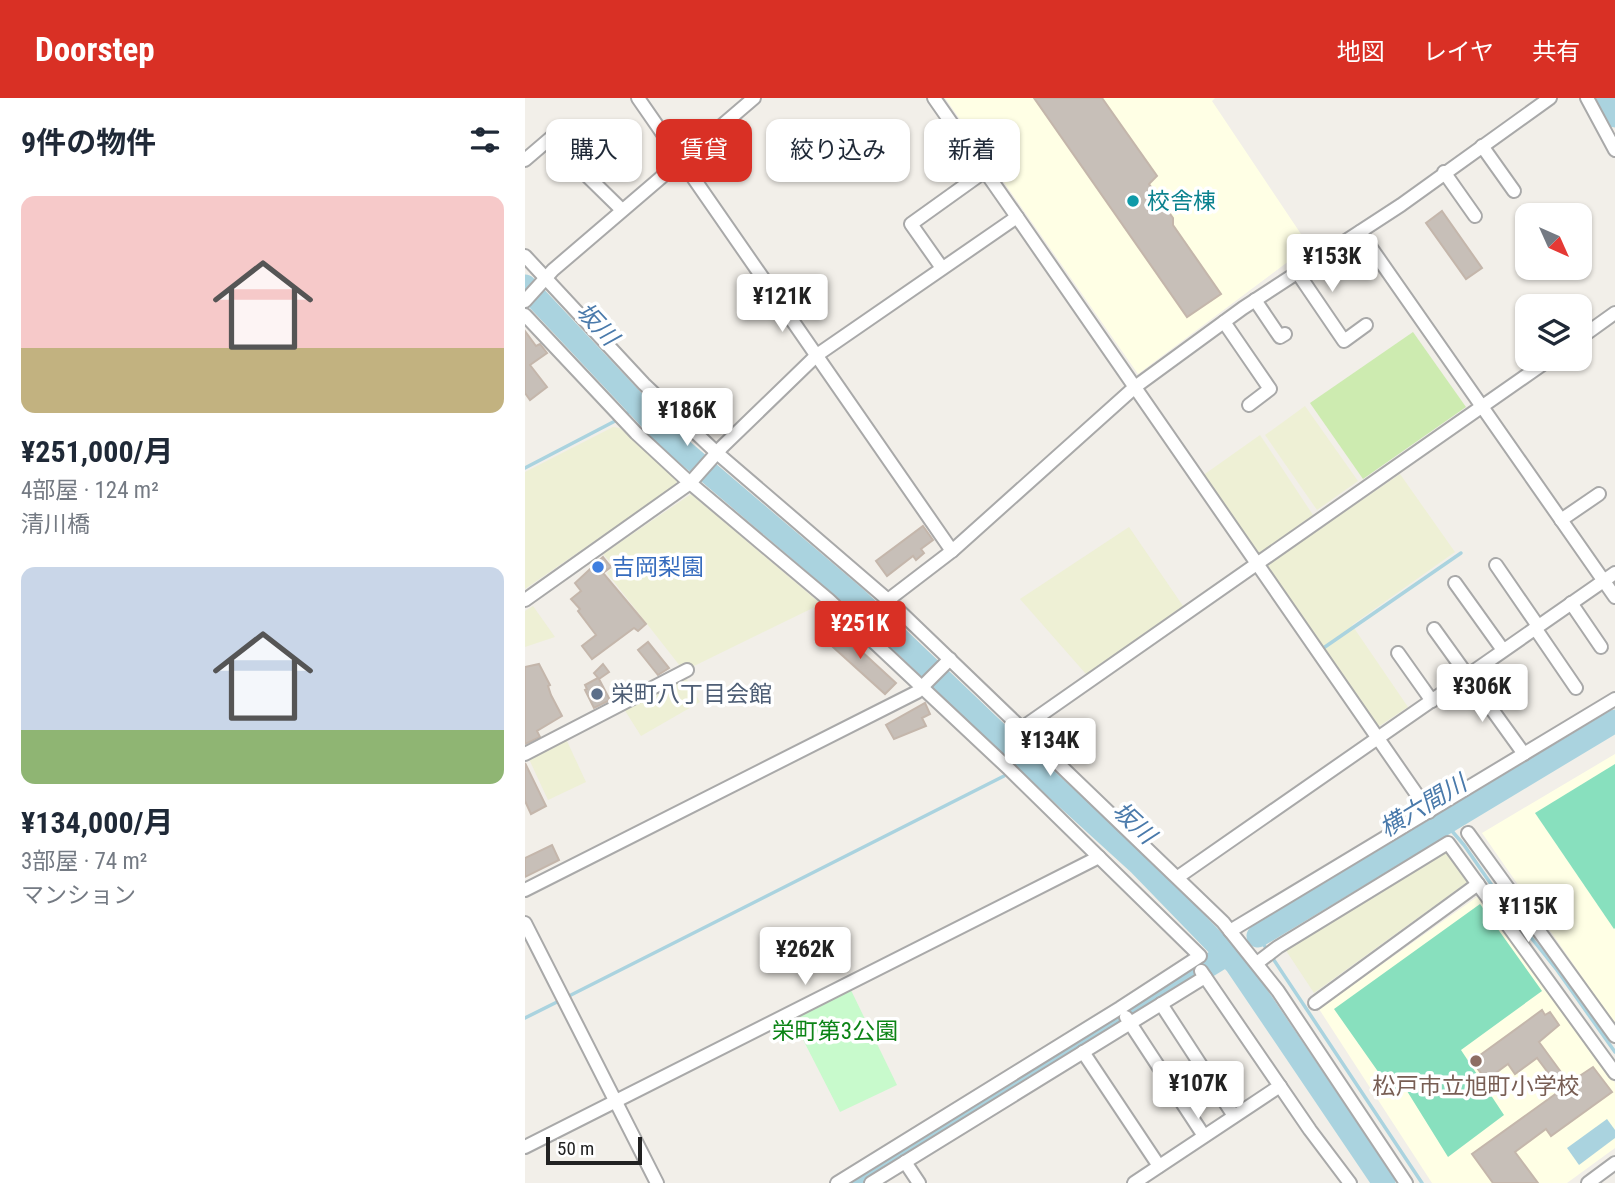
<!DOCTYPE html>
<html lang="ja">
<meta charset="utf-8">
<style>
:root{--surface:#fff;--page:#f2f2f3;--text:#1f2937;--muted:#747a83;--accent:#d93025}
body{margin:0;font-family:"Roboto Condensed","Noto Sans JP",sans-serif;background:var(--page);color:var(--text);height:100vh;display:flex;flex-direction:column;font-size:26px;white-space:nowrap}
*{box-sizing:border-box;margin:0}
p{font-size:23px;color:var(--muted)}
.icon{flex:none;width:38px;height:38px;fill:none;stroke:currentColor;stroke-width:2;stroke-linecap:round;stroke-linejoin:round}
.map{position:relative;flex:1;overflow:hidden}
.drawer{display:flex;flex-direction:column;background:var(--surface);width:525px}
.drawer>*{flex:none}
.top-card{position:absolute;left:21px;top:21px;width:665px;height:63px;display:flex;gap:14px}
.needle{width:46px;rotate:135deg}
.buttons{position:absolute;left:990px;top:105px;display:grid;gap:14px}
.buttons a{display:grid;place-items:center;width:77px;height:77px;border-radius:14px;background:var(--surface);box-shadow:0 2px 5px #0004;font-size:35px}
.scale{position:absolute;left:21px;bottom:18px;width:96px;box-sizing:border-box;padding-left:7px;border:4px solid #222;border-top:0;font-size:19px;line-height:24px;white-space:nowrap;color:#222;-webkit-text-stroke:5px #fff;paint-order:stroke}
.price{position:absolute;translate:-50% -60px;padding:0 16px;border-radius:7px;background:#fff;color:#222;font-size:23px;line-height:46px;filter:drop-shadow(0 2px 4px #0008)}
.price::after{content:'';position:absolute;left:50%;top:42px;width:21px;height:16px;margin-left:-10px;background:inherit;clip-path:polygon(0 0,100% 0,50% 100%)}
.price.selected{background:var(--accent);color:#fff}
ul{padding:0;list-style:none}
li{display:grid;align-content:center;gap:14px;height:371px;padding:0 21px}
li span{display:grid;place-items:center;height:217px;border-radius:14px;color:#555}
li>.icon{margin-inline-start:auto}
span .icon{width:126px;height:126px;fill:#fffc;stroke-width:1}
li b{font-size:30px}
h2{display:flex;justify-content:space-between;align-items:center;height:84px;padding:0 21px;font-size:30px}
.chip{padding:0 24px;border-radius:14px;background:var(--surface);box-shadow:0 2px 5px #0004;font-size:24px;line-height:63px}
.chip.selected{background:var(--accent);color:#fff}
header{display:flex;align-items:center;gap:42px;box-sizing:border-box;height:98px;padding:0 35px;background:var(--accent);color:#fff}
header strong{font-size:33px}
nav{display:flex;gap:38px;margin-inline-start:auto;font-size:24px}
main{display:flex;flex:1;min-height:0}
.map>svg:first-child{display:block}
.education{fill:#ffffe5}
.farmland{fill:#eef0d5}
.grass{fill:#cdebb0}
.park{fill:#c8facc}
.pitch{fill:#88e0be}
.water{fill:#aad3df}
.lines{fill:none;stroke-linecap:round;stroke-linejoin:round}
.stream{stroke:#aad3df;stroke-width:3.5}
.river{stroke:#aad3df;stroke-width:23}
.building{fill:#c7bfb8;stroke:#c4b6ab;stroke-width:2}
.minor-casing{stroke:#a9a9a9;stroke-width:16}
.minor{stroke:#fff;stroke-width:12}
.culture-dot{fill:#0f9aa8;stroke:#fff;stroke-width:2.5}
.shop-dot{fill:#3f7fe0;stroke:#fff;stroke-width:2.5}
.service-dot{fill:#5c6f8a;stroke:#fff;stroke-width:2.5}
.education-dot{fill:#8d6e63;stroke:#fff;stroke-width:2.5}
.labels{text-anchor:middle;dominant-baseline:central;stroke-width:7;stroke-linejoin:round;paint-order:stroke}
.culture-label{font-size:23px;fill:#0d838f;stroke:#fff;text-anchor:start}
.shop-label{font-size:23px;fill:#366cbe;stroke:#fff;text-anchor:start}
.service-label{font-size:23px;fill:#4e5e75;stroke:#fff;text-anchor:start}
.park-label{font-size:23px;fill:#0c8416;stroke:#fff}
.education-label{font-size:23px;fill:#785e54;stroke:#fff}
.water-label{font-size:24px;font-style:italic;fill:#4a7aab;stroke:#fff}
</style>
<header>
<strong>Doorstep</strong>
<nav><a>地図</a><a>レイヤ</a><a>共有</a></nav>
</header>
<main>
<section class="drawer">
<h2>9件の物件<svg class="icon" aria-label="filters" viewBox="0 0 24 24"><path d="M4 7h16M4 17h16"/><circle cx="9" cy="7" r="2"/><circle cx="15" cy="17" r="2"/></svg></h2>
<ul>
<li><span style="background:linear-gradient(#f6c9c9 70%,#c2b280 0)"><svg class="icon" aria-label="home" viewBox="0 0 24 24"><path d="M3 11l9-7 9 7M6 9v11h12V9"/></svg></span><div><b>¥251,000/月</b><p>4部屋 · 124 m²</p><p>清川橋</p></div></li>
<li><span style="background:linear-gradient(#c9d6e8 75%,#8fb573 0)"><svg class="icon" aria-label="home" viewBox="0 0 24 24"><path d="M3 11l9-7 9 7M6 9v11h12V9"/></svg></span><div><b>¥134,000/月</b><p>3部屋 · 74 m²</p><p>マンション</p></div></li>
</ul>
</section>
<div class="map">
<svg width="1090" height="1085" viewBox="0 0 1090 1085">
<rect width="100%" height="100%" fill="#f2efe9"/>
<!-- education -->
<g class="education">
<polygon points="420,0 690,0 687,3 784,148 613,276"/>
<polygon points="1090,656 1090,926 957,735"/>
<polygon points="957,798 1090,985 1090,1050 1042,1085 907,1085 794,911 952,799"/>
</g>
<!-- farmland -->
<g class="farmland">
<polygon points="780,308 833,383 792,412 740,337"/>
<polygon points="88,329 95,330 152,382 151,387 0,491 0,374"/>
<polygon points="735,337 788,417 733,456 677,378"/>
<polygon points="875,376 930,454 827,527 883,609 853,629 742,467"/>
<polygon points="166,396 296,506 165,570 162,565 155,568 82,475 89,469 78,456"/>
<polygon points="604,429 658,508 561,576 495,501"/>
<polygon points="8,508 30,539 0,549 0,513"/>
<polygon points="161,580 175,604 116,638 99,611"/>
<polygon points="41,641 61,684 23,702 3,659"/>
<polygon points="917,753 925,757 943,781 941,785 789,895 760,851"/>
</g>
<!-- grass -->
<polygon class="grass" points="888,234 941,309 838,381 785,305"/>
<!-- park -->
<polygon class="park" points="323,886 372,987 315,1014 266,918"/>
<!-- pitch -->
<g class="pitch">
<polygon points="1090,666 1090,830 1089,831 1010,715"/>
<polygon points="955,806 1017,893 936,952 979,1017 923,1059 882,993 866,992 809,911"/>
</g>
<!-- water -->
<polygon class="water" points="1082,1021 1090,1032 1090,1040 1054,1067 1042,1050"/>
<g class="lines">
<!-- stream -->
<g class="stream">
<polyline points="99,317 112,309"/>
<polyline points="0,370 92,322"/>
<polyline points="797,551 936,455"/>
<polyline points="920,725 939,747 984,812 1032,872 1090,954"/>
<polyline points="733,838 897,1085"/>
<polyline points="42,899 479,678"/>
<polyline points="0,920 36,902"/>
</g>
<!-- river -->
<g class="river">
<polyline points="1080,0 1090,18"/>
<polyline points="0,188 143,340 332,501 512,673 614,766 711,866 859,1085"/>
<polyline points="733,838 1090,623"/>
<polyline points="330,1085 701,857"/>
</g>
</g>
<!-- building -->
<g class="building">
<polygon points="509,0 577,0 632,78 624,86 648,120 648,127 696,196 662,219"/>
<polygon points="917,113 957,170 941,181 901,125"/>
<polygon points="0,233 11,248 15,246 22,255 5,267 22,289 5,302 0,295"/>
<polygon points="398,428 408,442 396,451 399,455 391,462 388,458 362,478 351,463"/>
<polygon points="78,459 86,469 78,475 121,526 113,533 109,530 67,561 57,548 71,537 53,513 55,511 46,501 56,493 50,485"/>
<polygon points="310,529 371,585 360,596 299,541"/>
<polygon points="123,544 144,570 133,577 113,552"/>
<polygon points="14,566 25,587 23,588 26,597 37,618 12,633 15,639 0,646 0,569"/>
<polygon points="78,566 84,574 74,581 85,602 69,610 60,592 62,591 60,587 73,580 69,575"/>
<polygon points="400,605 405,616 397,620 401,628 369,641 361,627"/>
<polygon points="0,665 21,708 6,716 0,703"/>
<polygon points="27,747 34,762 0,779 0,760"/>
<polygon points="1017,912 1020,917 1025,914 1034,927 1014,944 1044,985 1068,969 1087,994 1026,1038 1021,1031 990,1054 1013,1085 968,1085 947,1056 1036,992 1012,960 990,976 983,966 961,982 947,963"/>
</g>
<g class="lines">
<defs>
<g id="minor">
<polyline points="113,0 427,453"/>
<polyline points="1062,0 1090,52"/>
<polyline points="957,48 989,93"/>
<polyline points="0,62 28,38 50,66 97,112"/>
<polyline points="919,74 950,118"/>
<polyline points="492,119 904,714"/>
<polyline points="835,134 1090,499"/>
<polyline points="0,158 119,286 192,355 363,502 698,824 753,893 881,1085"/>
<polyline points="417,170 386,126 460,73"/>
<polyline points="772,174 819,243 841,227"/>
<polyline points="730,202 755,239 760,236"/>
<polyline points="0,203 28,172 229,0"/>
<polyline points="0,217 111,335 165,385 304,502 483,670 675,858 595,910 312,1085"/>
<polyline points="699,224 745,291 724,307"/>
<polyline points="1055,240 1090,215"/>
<polyline points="1036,422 1074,396"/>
<polyline points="971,467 1013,528"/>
<polyline points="930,485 978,552"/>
<polyline points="0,502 165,385 197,349 292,257 492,119 409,0"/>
<polyline points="363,502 427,453 610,289 718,210 876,107 1025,0"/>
<polyline points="1046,505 1076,549"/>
<polyline points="1010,530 1051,590"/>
<polyline points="909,531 999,656"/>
<polyline points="873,555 907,603"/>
<polyline points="497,630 1025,261"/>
<polyline points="0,656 162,572"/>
<polyline points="943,735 1090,938"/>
<polyline points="653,779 1090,475"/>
<polyline points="0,792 392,594 425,561"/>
<polyline points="0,825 132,1085"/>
<polyline points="705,833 1090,601"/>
<polyline points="732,865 753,849 923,745 1090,975"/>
<polyline points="676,873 785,1032 825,1085"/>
<polyline points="790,905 953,786"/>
<polyline points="636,906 709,1018"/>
<polyline points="601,919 679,1038"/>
<polyline points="558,954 634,1068"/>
<polyline points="0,1049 574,759"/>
<polyline points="380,1064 394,1085"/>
<polyline points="346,1085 680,879"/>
<polyline points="609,1085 755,988"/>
<polyline points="1063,1085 1090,1065"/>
</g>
</defs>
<!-- minor casing -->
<use href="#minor" class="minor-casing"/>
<!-- minor -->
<use href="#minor" class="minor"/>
</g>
<!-- markers -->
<circle class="culture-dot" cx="608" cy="103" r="7"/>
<circle class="shop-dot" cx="73" cy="469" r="7"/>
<circle class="service-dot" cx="72" cy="596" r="7"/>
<circle class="education-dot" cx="951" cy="963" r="7"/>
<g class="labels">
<!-- culture labels -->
<g class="culture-label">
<text x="622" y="103">校舎棟</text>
</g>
<!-- shop labels -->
<g class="shop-label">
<text x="87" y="469">吉岡梨園</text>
</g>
<!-- service labels -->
<g class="service-label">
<text x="86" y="596">栄町八丁目会館</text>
</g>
<!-- park labels -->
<g class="park-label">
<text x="310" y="933">栄町第3公園</text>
</g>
<!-- education labels -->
<g class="education-label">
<text x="951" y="988">松戸市立旭町小学校</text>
</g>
<!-- water labels -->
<g class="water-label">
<text transform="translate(72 226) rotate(47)">坂川</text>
<text transform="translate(898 708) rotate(-31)">横六間川</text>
<text transform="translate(609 725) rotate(43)">坂川</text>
</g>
</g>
</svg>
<div class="buttons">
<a><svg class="needle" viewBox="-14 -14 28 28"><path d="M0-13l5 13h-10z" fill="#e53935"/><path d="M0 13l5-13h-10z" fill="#747a83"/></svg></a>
<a><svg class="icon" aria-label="layers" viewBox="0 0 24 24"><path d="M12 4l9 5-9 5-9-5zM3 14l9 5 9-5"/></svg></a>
</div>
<div class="scale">50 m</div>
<b class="price" style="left:807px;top:196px">¥153K</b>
<b class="price" style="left:257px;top:236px">¥121K</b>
<b class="price" style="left:162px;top:350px">¥186K</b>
<b class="price selected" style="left:335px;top:563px">¥251K</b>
<b class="price" style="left:957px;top:626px">¥306K</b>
<b class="price" style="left:525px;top:680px">¥134K</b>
<b class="price" style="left:1003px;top:846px">¥115K</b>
<b class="price" style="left:280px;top:889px">¥262K</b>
<b class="price" style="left:673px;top:1023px">¥107K</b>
<div class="top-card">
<a class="chip">購入</a>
<a class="chip selected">賃貸</a>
<a class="chip">絞り込み</a>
<a class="chip">新着</a>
</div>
</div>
</main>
